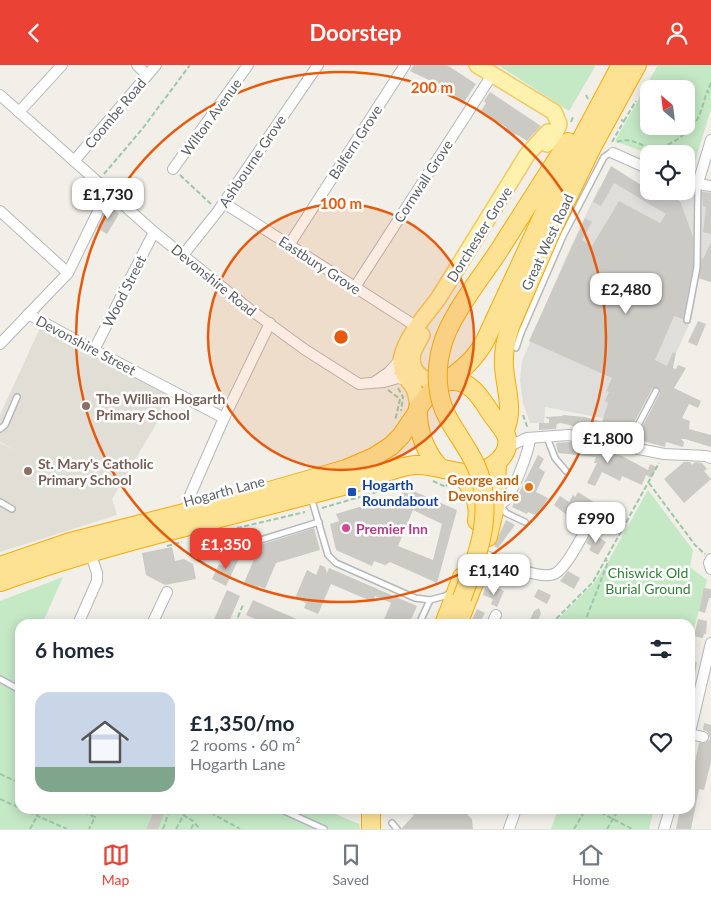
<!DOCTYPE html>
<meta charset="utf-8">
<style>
:root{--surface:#fff;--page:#f2f2f3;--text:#1f2937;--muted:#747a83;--line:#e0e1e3;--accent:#ea4335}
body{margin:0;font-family:Lato,sans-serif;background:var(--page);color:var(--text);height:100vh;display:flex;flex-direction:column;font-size:19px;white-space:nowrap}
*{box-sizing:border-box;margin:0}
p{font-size:16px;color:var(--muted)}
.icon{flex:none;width:28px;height:28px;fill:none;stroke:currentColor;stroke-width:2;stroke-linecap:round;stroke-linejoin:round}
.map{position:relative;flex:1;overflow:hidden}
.details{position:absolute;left:15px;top:554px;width:680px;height:195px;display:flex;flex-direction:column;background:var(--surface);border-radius:15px;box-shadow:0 2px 12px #0003}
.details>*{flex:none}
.needle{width:32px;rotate:332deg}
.buttons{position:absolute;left:640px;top:15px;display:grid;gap:10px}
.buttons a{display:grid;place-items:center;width:55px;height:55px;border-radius:10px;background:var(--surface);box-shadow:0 2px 12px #0003;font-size:25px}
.price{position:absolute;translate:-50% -42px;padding:0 11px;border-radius:10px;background:#fff;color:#222;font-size:16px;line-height:32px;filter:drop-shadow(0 1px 2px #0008)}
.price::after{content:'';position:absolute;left:50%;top:30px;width:15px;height:11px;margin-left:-8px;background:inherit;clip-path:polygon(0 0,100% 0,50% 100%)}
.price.current{background:var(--accent);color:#fff}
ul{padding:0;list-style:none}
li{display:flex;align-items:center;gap:15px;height:125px;padding:0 20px}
li span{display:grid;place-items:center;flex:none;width:140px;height:100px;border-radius:15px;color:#555}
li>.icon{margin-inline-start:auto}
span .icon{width:60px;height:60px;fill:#fffc;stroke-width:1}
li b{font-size:21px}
h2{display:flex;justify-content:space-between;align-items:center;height:60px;padding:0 20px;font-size:21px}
header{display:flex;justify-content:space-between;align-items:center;height:65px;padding:0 20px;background:var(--accent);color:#fff;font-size:22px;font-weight:700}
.dock{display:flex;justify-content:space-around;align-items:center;height:70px;border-top:1px solid var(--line);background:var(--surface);font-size:14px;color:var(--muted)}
.dock a{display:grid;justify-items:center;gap:2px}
.dock .current{color:var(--accent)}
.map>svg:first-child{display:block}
.industrial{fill:#e0deda}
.education{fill:#e1ded6}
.green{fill:#c5e8c5;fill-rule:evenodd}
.building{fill:#cccac5;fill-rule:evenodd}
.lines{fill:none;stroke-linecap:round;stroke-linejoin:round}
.lane-casing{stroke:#b5b8bc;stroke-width:8}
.street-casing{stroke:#b5b8bc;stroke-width:12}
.primary-casing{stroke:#f2c960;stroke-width:18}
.highway-casing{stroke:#f9ab00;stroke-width:20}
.path{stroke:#9cc7a9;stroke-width:2;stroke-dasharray:5 2.5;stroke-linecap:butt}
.lane{stroke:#fff;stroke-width:5}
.street{stroke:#fff;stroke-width:10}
.primary{stroke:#fff2af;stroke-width:15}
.highway{stroke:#fde293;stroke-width:18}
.highway-bridge-casing{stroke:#f9ab00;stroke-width:20;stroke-linecap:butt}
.highway-bridge{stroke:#fde293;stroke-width:18}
.ring{fill:none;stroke:#e8590c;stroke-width:2.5}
.education-dot{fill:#8d6e63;stroke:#fff;stroke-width:2}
.food-dot{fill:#e8710a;stroke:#fff;stroke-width:2}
.transit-dot{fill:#1a4fb4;stroke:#fff;stroke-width:2}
.hotel-dot{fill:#d1479c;stroke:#fff;stroke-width:2}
.labels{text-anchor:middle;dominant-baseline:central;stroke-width:5;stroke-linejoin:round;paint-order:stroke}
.street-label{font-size:14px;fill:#5f6368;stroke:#fff}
.education-label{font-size:14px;font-weight:bold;fill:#785e54;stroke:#fff;text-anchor:start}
.food-label{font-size:14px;font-weight:bold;fill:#c56008;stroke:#fff;text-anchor:end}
.transit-label{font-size:14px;font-weight:bold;fill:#164399;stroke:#fff;text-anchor:start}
.hotel-label{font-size:14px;font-weight:bold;fill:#b23c85;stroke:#fff;text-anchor:start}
.park-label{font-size:14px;fill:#348238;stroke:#fff}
.centre{fill:#e8590c;stroke:#fff;stroke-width:2.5}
.ring-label{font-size:15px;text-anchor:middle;font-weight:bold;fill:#e8590c;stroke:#fff;stroke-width:5;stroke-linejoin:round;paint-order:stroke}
</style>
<header><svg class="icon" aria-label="back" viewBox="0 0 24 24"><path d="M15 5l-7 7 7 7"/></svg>Doorstep<svg class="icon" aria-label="person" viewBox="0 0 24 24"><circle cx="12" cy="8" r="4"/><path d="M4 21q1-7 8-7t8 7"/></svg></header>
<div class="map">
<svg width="711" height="764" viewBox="0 0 711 764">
<rect width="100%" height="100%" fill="#f1efe8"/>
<!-- industrial -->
<polygon class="industrial" points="613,117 637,132 644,123 649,126 680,136 700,126 711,127 711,217 699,214 691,255 659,326 652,320 612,355 545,342 544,358 530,358 523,338 520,315 522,296 566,192 599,122 608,127"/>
<!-- education -->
<polygon class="education" points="40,263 172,332 112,434 117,450 0,487 0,378 18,386 0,377 0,350"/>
<!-- green -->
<g class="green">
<polygon points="498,0 596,0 569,46"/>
<path d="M658,0H711V44L692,106L686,104V89H649L615,76ZM649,24H686V61H649Z"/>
<polygon points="648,425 693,485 690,502 707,515 690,579 690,559 553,559 594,518 608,497"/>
<polygon points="63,512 42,559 20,559 20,744 324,744 359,759 360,764 0,764 0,536"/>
<polygon points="558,744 654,744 649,764 551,764"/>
</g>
<!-- building -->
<g class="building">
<polygon points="414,0 447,0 476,19 464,37 452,29 451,31 433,17 410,6"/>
<polygon points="490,27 541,61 527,76 516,69 513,72 509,69 504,66 506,62 481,46 486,38 484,36"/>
<polygon points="611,101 649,125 649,126 680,136 693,172 693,202 683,254 674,251 655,295 667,301 673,287 676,288 673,303 676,304 678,300 686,303 674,323 701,336 698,343 689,339 682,353 690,356 689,364 711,370 711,382 685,374 681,374 684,377 683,382 666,377 665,382 636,374 660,328 660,324 656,322 652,324 627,371 620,369 618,372 561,358 557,359 556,364 539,365 539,358 549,358 549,354 544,352 562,351 563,350 585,352 602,357 608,338 605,336 609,327 606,326 612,313 529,276 585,153 592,157 582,175 592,181 619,136 660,158 666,149 614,118 601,141 593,137"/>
<polygon points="702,127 711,128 711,169 703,167 706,142 703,141"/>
<polygon points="109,140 119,149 107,169 97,163"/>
<polygon points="711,177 711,217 699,213 701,193 703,194"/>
<polygon points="698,256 706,259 697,281 688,277"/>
<polygon points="569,377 622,391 648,405 650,399 657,402 651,413 646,410 642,420 622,411 620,416 602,407 595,421 587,418 597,398 594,398 596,392 558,388 556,378"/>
<polygon points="538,390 544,394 539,403 545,407 536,427 548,433 538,451 528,447 527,449 512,442"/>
<polygon points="684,397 690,397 692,400 695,397 702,398 707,404 704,406 711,414 684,438 664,414"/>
<path d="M411,425L457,445L437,518L390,497L385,500L374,496L372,501L336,485L330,459L339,456L336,449L382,435L384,442L397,438L403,426L409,429ZM413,445L442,459L433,495L398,481Z"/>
<polygon points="578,427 595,438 581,437 573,451 569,449 568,451 554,440 560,431 569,437 573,430 575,432"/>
<polygon points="506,455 515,460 498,483 494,481"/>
<polygon points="314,463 320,485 276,498 265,524 259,521 258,524 244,518 260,480"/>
<polygon points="590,469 595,472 596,470 606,477 598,490 589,485 591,481 586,478"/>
<polygon points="172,482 175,496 184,494 193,499 196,514 165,520 146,510 142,488"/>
<polygon points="232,487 240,491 226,521 212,514 219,499 223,501"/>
<polygon points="320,500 325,502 327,508 329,503 417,541 409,559 382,559 391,538 375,531 373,537 331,519 318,549 304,543 306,538 295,533 307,505 316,510"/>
<polygon points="568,506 580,513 574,524 560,516"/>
<polygon points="496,522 504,526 497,542 491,539 493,534 483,530 485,523 493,527"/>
<polygon points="704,523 711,524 711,533 709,533 705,548 699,546"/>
<polygon points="538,524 551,530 547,539 534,532"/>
<polygon points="227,525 240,531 228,559 212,559"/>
<polygon points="253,535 308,559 267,559 246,550"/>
<polygon points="539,543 541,549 536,559 528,559 534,546"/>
<polygon points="477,544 485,548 479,559 475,559 471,557"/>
<polygon points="698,554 707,556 706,569 704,569 703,573 694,571"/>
<polygon points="690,596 697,597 694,617 690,617"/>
<polygon points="704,658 711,660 711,697 704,725 699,724 691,764 676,764 680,744 690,744 690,721 699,678 705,678 710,674 708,667 703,665"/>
<polygon points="155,744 166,744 158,764 146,764"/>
<polygon points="407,744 462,744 472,754 473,764 401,764 414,750"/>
</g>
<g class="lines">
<defs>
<g id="lane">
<polyline points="687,255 697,202 698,118"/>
<polyline points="516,283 521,268 563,171 604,92 610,88 613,88"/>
<polyline points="0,364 5,360 17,332"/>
<polyline points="546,370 555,393 566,406"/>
<polyline points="627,381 656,326"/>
<polyline points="311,432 328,490 336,498 415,533 430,535 445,531 450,528"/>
<polyline points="0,437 12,444"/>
<polyline points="500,439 506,448 525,457"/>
<polyline points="254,477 319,457"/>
<polyline points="419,559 430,535"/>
<polyline points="0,614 20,625"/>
<polyline points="280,744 324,764"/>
<polyline points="392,758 397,764"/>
</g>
<g id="street">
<polyline points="137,0 147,10"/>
<polyline points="0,30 154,167 248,243 304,284 359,319 384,317 398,313 407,315"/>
<polyline points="19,47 62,0"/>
<polyline points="613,88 649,104"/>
<polyline points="74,96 156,0"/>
<polyline points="173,104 248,0"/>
<polyline points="686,117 711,121"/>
<polyline points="698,118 711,75"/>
<polyline points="224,138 417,262"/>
<polyline points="0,146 68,208"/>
<polyline points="289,180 405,0"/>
<polyline points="183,190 218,146 318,0"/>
<polyline points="355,222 492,10"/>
<polyline points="28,249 94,285 224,353"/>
<polyline points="0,279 68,208 108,126"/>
<polyline points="94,285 154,167"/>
<polyline points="376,316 389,307 400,295"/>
<polyline points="507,382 527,373 569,370 664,389 706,391 711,393"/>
<polyline points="188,435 224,353 270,258"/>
<path d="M495,442C498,440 502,439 505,436C514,425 529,387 530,373"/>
<path d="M484,490C499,496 541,517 556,508C566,502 577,480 583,470"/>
<polyline points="711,494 709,498 711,504"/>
<polyline points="78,559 97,516 97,508 90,487"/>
<polyline points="152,559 167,527"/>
<polyline points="492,559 496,550"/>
<polyline points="690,667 711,578"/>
<polyline points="690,669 703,672"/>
<polyline points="509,764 516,744"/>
<polyline points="664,764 670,744"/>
</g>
<g id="primary">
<polyline points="477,0 554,47 559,59 555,69 547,79"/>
<path d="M422,270C419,276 415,282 413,288C408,307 425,316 440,320"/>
<path d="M418,343C417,337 417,330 414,324C411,317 404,313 402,305C395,284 425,251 438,234L527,90L548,67"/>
</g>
<g id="highway">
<polyline points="498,187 568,77"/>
<path d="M445,317C462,305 475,294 485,276L558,118L621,0"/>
<path d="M504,366C515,347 505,322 504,301C503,286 506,273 511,259L555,158L592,82L637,0"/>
<path d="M458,407C472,421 480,436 477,456"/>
<polyline points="488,472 495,442 497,398"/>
<polyline points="0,501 70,477 259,429 346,404 374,392 391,381 401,371 418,346"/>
<path d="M0,517C61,495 122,478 185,462C231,450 277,438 324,426C341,422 358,417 375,411C387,407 401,401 415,400C432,399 449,407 467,408C484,409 511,394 507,373C505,366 500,361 495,354C484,340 474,315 452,316C437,316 426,333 418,343C417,365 425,387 440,403"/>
<polyline points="444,559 462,512"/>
<polyline points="458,559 474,518"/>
<polyline points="371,744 371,764"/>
</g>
</defs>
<!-- lane casing -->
<use href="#lane" class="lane-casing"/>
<!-- street casing -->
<use href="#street" class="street-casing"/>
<!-- primary casing -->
<use href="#primary" class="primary-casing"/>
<!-- highway casing -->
<use href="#highway" class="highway-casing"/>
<!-- path -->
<g class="path">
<polyline points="711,18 707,27 711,28"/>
<polyline points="586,30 588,34"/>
<polyline points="624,56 636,36"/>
<polyline points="571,57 573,52"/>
<polyline points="612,77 624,56 621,55"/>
<path d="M617,77C633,71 640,82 654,83C670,83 691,66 698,53C702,45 704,35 707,27"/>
<polyline points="104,109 143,63 190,0"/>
<polyline points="180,110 211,139"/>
<polyline points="398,323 403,332 401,346"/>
<polyline points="388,325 400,334 395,356"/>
<polyline points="523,350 528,364"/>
<polyline points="433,416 446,422 447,419"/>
<polyline points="649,418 695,480 705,489"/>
<polyline points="455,424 457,429"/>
<polyline points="322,443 394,422 401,417"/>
<polyline points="237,463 305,447"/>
<polyline points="167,481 182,477"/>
<polyline points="237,554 244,559"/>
<polyline points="235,559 243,540"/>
<polyline points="551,559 593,517 659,398"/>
<polyline points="584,559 608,497 606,495"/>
<polyline points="0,709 20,718"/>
<polyline points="0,734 20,743"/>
<polyline points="22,744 67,764"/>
<polyline points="77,744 95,752 89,764"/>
<polyline points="204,744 240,764"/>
<polyline points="594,744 632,764"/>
<polyline points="183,750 193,756 200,764"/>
<polyline points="30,764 41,744"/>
<polyline points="163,764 170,744"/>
<polyline points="176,764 187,744"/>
<polyline points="191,764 194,758"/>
<polyline points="574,764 586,744"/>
<polyline points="607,764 619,744"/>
</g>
<!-- lane -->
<use href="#lane" class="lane"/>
<!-- street -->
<use href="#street" class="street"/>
<!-- primary -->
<use href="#primary" class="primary"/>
<!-- highway -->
<use href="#highway" class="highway"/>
<defs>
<path id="highway-bridge" d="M462,533C475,497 491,458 482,419C477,395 461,376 449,355C436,333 435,305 442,281C449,252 481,213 498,187"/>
</defs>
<!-- highway-bridge casing -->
<use href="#highway-bridge" class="highway-bridge-casing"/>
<!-- highway-bridge -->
<use href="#highway-bridge" class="highway-bridge"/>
</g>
<!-- distance rings -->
<circle cx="341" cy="272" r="133" fill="#e8590c" fill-opacity=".12"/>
<g class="ring">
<circle cx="341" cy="272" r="133"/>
<circle cx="341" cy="272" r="265"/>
</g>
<!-- markers -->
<g class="education-dot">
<circle cx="86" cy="341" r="5"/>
<circle cx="28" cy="406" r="5"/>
</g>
<circle class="food-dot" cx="529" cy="422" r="5"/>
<rect class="transit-dot" x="347" y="422" width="10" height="10" rx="2.5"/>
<circle class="hotel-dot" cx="346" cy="463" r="5"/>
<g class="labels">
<!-- street labels -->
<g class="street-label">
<text transform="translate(115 48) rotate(-50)">Coombe Road</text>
<text transform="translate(211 52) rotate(-54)">Wilton Avenue</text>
<text transform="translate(355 77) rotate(-57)">Balfern Grove</text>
<text transform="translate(252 96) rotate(-56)">Ashbourne Grove</text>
<text transform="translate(423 116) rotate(-57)">Cornwall Grove</text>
<text transform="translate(479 169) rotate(-58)">Dorchester Grove</text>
<text transform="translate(547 177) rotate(-65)">Great West Road</text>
<text transform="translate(320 200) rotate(33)">Eastbury Grove</text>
<text transform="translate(214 215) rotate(39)">Devonshire Road</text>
<text transform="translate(124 226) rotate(-63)">Wood Street</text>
<text transform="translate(86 280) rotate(28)">Devonshire Street</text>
<text transform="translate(224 426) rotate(-15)">Hogarth Lane</text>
</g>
<!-- education labels -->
<g class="education-label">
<text x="96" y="333">The William Hogarth<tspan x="96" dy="16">Primary School</tspan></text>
<text x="38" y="398">St. Mary's Catholic<tspan x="38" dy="16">Primary School</tspan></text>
</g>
<!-- food labels -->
<g class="food-label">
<text x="519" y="414">George and<tspan x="519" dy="16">Devonshire</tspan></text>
</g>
<!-- transit labels -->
<g class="transit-label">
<text x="362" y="419">Hogarth<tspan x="362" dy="16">Roundabout</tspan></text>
</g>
<!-- hotel labels -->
<g class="hotel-label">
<text x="356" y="463">Premier Inn</text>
</g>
<!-- park labels -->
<g class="park-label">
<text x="648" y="507">Chiswick Old<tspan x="648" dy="16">Burial Ground</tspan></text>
</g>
</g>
<circle cx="341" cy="272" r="8" class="centre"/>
<g class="ring-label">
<text x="432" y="28">200 m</text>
<text x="341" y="144">100 m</text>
</g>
</svg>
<div class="buttons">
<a><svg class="needle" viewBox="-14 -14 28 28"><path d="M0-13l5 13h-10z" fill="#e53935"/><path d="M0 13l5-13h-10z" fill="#747a83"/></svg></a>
<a><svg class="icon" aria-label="locate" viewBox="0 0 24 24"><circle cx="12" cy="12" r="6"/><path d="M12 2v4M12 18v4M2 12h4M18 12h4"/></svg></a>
</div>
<b class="price" style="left:108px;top:155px">£1,730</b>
<b class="price" style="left:626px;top:250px">£2,480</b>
<b class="price" style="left:608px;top:399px">£1,800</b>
<b class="price" style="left:596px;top:479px">£990</b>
<b class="price current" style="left:226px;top:505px">£1,350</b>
<b class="price" style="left:494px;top:531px">£1,140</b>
<section class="details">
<h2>6 homes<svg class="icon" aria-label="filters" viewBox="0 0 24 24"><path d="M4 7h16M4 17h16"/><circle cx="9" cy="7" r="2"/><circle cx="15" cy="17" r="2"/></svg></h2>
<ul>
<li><span style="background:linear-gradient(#c9d6e8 75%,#7fa58c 0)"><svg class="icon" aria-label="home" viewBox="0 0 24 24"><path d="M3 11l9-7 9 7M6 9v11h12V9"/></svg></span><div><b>£1,350/mo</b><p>2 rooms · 60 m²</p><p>Hogarth Lane</p></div><svg class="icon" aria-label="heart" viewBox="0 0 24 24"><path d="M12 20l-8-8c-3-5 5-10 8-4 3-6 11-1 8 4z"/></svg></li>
</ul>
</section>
</div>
<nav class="dock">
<a class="current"><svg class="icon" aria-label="map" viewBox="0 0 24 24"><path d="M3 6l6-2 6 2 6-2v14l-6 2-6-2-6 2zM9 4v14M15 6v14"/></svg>Map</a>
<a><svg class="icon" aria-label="saved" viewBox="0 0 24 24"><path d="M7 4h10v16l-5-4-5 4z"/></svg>Saved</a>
<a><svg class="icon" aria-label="home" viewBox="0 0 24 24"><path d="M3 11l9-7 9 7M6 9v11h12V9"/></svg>Home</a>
</nav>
